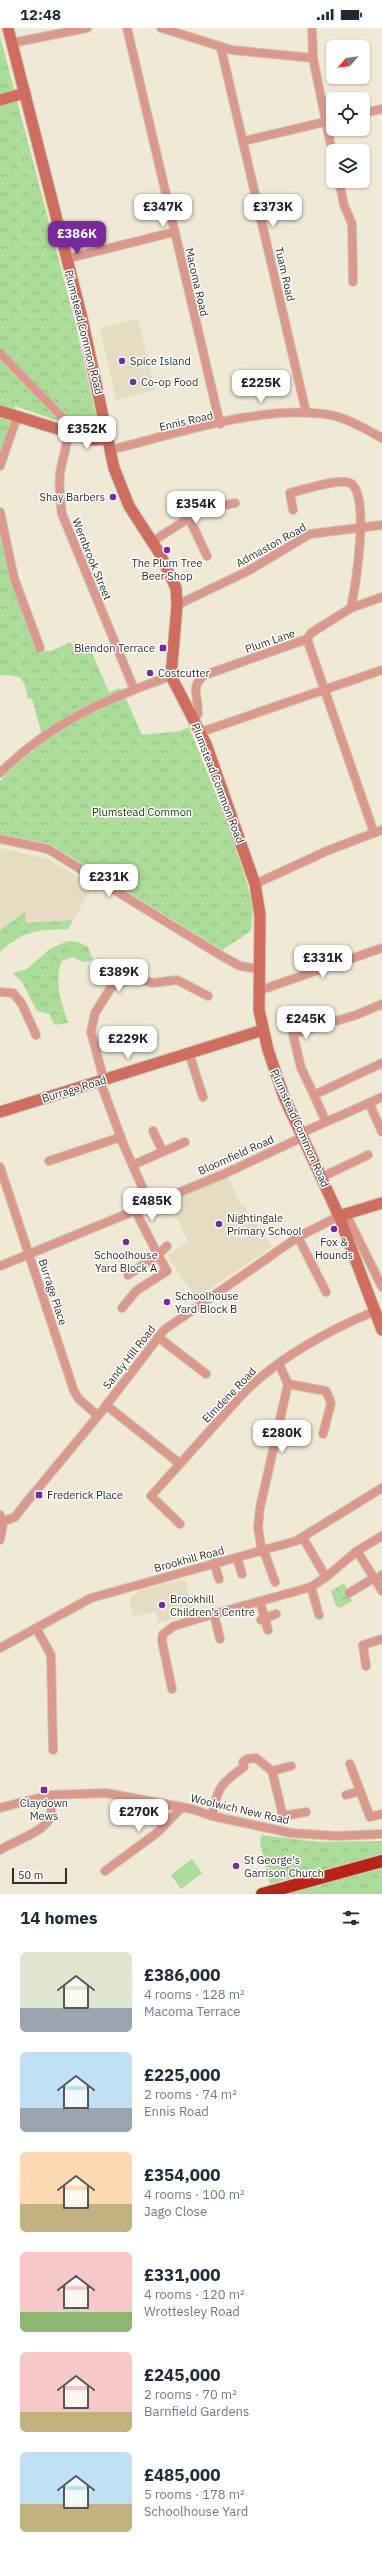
<!DOCTYPE html>
<meta charset="utf-8">
<style>
:root{--surface:#fff;--page:#f6f6f7;--text:#1f2937;--muted:#747a83;--accent:#78299a}
body{margin:0;font-family:"IBM Plex Sans",sans-serif;background:var(--page);color:var(--text);height:100vh;display:flex;flex-direction:column;font-size:15px;white-space:nowrap}
*{box-sizing:border-box;margin:0}
p{font-size:13px;color:var(--muted)}
.icon{flex:none;width:22px;height:22px;fill:none;stroke:currentColor;stroke-width:2;stroke-linecap:round;stroke-linejoin:round}
.map{position:relative;height:1866px;overflow:hidden}
.side{display:flex;flex-direction:column;background:var(--surface);flex:1}
.side>*{flex:none}
.needle{width:26px;rotate:242deg}
.controls{position:absolute;left:326px;top:12px;display:grid;gap:8px}
.controls a{display:grid;place-items:center;width:44px;height:44px;border-radius:6px;background:var(--surface);box-shadow:0 1px 3px #0004;font-size:20px}
.scale{position:absolute;left:12px;bottom:10px;width:55px;box-sizing:border-box;padding-left:4px;border:2px solid #312e27;border-top:0;font-size:11px;line-height:14px;white-space:nowrap;color:#312e27;-webkit-text-stroke:3px #fff;paint-order:stroke}
.price{position:absolute;translate:-50% -34px;padding:0 9px;border-radius:8px;background:#fff;color:#222;font-size:13px;line-height:26px;filter:drop-shadow(0 1px 2px #0008)}
.price::after{content:'';position:absolute;left:50%;top:24px;width:12px;height:9px;margin-left:-6px;background:inherit;clip-path:polygon(0 0,100% 0,50% 100%)}
.price.active{background:var(--accent);color:#fff}
ul{padding:0;list-style:none}
li{display:flex;align-items:center;gap:12px;height:100px;padding:0 20px}
li span{display:grid;place-items:center;flex:none;width:112px;height:80px;border-radius:6px;color:#555}
li>.icon{margin-inline-start:auto}
span .icon{width:48px;height:48px;fill:#fffc;stroke-width:1}
li b{font-size:17px}
h2{display:flex;justify-content:space-between;align-items:center;height:48px;padding:0 20px;font-size:17px}
.status{display:flex;justify-content:space-between;align-items:center;height:28px;padding:0 20px;background:var(--surface);direction:ltr}
.status svg{height:11px;fill:currentColor}
.map>svg:first-child{display:block}
.built{fill:#e5dcc2}
.grass{fill:#abdc99}
.forest{fill:url(#forest-crowns)}
.lines{fill:none;stroke-linecap:round;stroke-linejoin:round}
.street-casing{stroke:#cec7b6;stroke-width:10}
.secondary-casing{stroke:#cec7b6;stroke-width:13}
.highway-casing{stroke:#cec7b6;stroke-width:14}
.street{stroke:#db988c;stroke-width:8}
.secondary{stroke:#cf6d5f;stroke-width:11}
.highway{stroke:#b82417;stroke-width:12}
.poi-dot{fill:#78299a;stroke:#fff;stroke-width:1.5}
.labels{text-anchor:middle;dominant-baseline:central;stroke-width:3;stroke-linejoin:round;paint-order:stroke}
.street-label{font-size:11px;fill:#312e27;stroke:#fff}
.poi-label{font-size:11px;fill:#312e27;stroke:#fff;text-anchor:start}
.park-label{font-size:11px;fill:#1b4007;stroke:#fff}
</style>
<div class="status"><b>12:48</b><svg viewBox="0 0 49 12"><path d="M0 12V9h3v3zM5 12V6h3v6zM10 12V3h3v9zM15 12V0h3v12zM26 1h20v11H26zM47 4h2v5h-2z"/></svg></div>
<div class="map">
<svg width="382" height="1866" viewBox="0 0 382 1866">
<defs>
<pattern id="forest-crowns" width="20" height="18" patternUnits="userSpaceOnUse"><rect width="20" height="18" fill="#abdc99"/><path d="M2 6a3 3 0 1 1 6 0M12 15a3 3 0 1 1 6 0" fill="none" stroke="#94bd84"/></pattern>
</defs>
<rect width="100%" height="100%" fill="#f0e9d5"/>
<!-- built -->
<g class="built">
<polygon points="138,291 155,362 116,372 100,300"/>
<polygon points="0,820 48,831 93,858 73,892 26,895 25,884 0,902"/>
<polygon points="228,1148 241,1178 244,1177 272,1219 196,1270 167,1227 188,1214 169,1172"/>
<polygon points="184,1551 196,1585 158,1595 156,1583 133,1589 130,1571 142,1561"/>
</g>
<!-- grass -->
<polygon class="grass" points="192,1831 202,1845 181,1861 171,1847"/>
<!-- forest -->
<g class="forest">
<polygon points="0,8 75,294 97,393 96,401 91,404 15,378 0,427"/>
<path d="M0,506L9,549L37,623H51L71,614L76,625L89,618L109,664L121,660L142,707L180,703L189,699L229,799L248,859L253,881L251,903L222,922L50,816L0,806V753L12,740L44,714L32,671H28C23,648 24,648 0,647Z"/>
<path d="M25,884L26,895L73,892L68,901C37,902 24,902 0,924V902Z"/>
<path d="M68,913L78,914L88,919L93,932L84,934L73,929L62,933C53,952 62,976 68,995L55,997L49,986L37,983L22,954L13,945L27,941L51,920Z"/>
<polygon points="344,1555 352,1573 340,1580 336,1578 331,1563"/>
<polygon points="261,1807 319,1814 382,1813 382,1826 270,1856 260,1815"/>
<polygon points="382,1838 382,1866 280,1866"/>
</g>
<g class="lines">
<defs>
<g id="street">
<polyline points="127,0 220,396"/>
<polyline points="161,0 232,22 313,30"/>
<polyline points="312,0 313,30 333,128"/>
<polyline points="12,15 87,0"/>
<polyline points="221,20 306,384"/>
<polyline points="363,85 382,81"/>
<polyline points="244,113 333,92"/>
<polyline points="339,153 344,177 352,196 353,254"/>
<polyline points="66,231 174,204"/>
<path d="M0,325L65,392C71,412 63,426 60,445C59,459 60,473 62,486L134,661"/>
<path d="M110,422C176,406 267,374 335,388C351,392 367,402 382,410"/>
<polyline points="0,438 17,389"/>
<path d="M293,482L290,465C302,462 340,450 350,455C371,465 355,560 351,580"/>
<polyline points="0,484 14,550 40,620"/>
<polyline points="189,490 207,528"/>
<polyline points="153,513 189,490 190,484 235,475"/>
<polyline points="177,577 248,543 310,506 382,497"/>
<polyline points="307,611 374,805"/>
<path d="M194,690L198,686C199,670 189,658 205,647L307,611L311,605L351,580L382,569"/>
<polyline points="201,704 382,642"/>
<path d="M0,745C50,695 106,671 171,648"/>
<polyline points="0,811 48,821 220,927 240,938 258,941"/>
<polyline points="255,856 329,822 382,802"/>
<polyline points="258,963 382,920"/>
<polyline points="0,964 13,965 22,976 36,1007"/>
<polyline points="189,1025 203,1069"/>
<polyline points="104,1052 91,1004 95,985 112,958 128,952 137,951 153,955 177,952 208,968"/>
<polyline points="100,1053 124,1118 150,1176"/>
<polyline points="314,1067 301,1040 293,1006 356,987 382,976"/>
<polyline points="369,1075 382,1069"/>
<polyline points="326,1094 314,1067 382,1035"/>
<polyline points="153,1103 163,1124"/>
<polyline points="301,1105 369,1075 382,1104"/>
<polyline points="49,1133 121,1109"/>
<polyline points="133,1137 185,1114"/>
<polyline points="0,1139 74,1363 78,1370 98,1388"/>
<polyline points="322,1149 368,1127"/>
<polyline points="135,1182 158,1227 167,1218"/>
<polyline points="346,1186 382,1259"/>
<polyline points="298,1209 326,1264"/>
<polyline points="0,1238 224,1146 303,1109"/>
<polyline points="122,1280 136,1263 167,1243 158,1227 128,1247"/>
<polyline points="158,1309 206,1346"/>
<polyline points="288,1356 326,1363 331,1375 323,1406"/>
<polyline points="106,1377 179,1435"/>
<polyline points="0,1487 3,1495 0,1512"/>
<polyline points="0,1495 15,1489 25,1476 98,1388 164,1302 298,1209 339,1188"/>
<path d="M180,1496L151,1468L240,1369C274,1332 329,1302 375,1283"/>
<polyline points="264,1523 275,1554"/>
<polyline points="357,1523 382,1563"/>
<polyline points="262,1524 258,1499 260,1480 288,1356 279,1336"/>
<polyline points="237,1530 242,1546"/>
<polyline points="214,1535 219,1551"/>
<polyline points="326,1549 357,1523 382,1508"/>
<polyline points="375,1552 382,1547"/>
<polyline points="311,1559 319,1587"/>
<polyline points="349,1565 374,1550"/>
<polyline points="260,1573 268,1602"/>
<polyline points="261,1592 276,1586"/>
<polyline points="36,1600 51,1627 53,1722"/>
<polyline points="220,1611 214,1586 311,1559 326,1549 303,1510"/>
<polyline points="0,1620 91,1570 296,1513 382,1460"/>
<polyline points="366,1638 363,1617 382,1611"/>
<polyline points="172,1661 162,1613 163,1606 174,1598 214,1586"/>
<polyline points="350,1736 370,1789 382,1786"/>
<polyline points="272,1743 291,1738"/>
<polyline points="346,1767 360,1763"/>
<polyline points="0,1780 50,1767 106,1765 192,1781 212,1788 291,1805 336,1808 382,1806"/>
<path d="M212,1788C217,1760 221,1755 244,1739L243,1734L247,1731L256,1730L272,1743L283,1788L306,1784"/>
<path d="M0,1822C12,1814 44,1804 50,1790C53,1783 51,1774 50,1767"/>
<polyline points="105,1843 158,1804 182,1779"/>
</g>
<g id="secondary">
<polyline points="8,0 82,290 114,440 129,478 160,526 176,560 177,577 171,648 206,716 255,856 260,887 259,982 268,1022 284,1069 339,1188 382,1302"/>
<polyline points="0,72 25,65"/>
<polyline points="0,383 93,412 107,411"/>
<polyline points="0,1084 263,1002"/>
<polyline points="339,1188 382,1175"/>
</g>
<polyline id="highway" points="262,1866 382,1833"/>
</defs>
<!-- street casing -->
<use href="#street" class="street-casing"/>
<!-- secondary casing -->
<use href="#secondary" class="secondary-casing"/>
<!-- highway casing -->
<use href="#highway" class="highway-casing"/>
<!-- street -->
<use href="#street" class="street"/>
<!-- secondary -->
<use href="#secondary" class="secondary"/>
<!-- highway -->
<use href="#highway" class="highway"/>
</g>
<!-- markers -->
<g class="poi-dot">
<circle cx="122" cy="333" r="4"/>
<circle cx="133" cy="354" r="4"/>
<circle cx="113" cy="469" r="4"/>
<circle cx="167" cy="522" r="4"/>
<rect x="159" y="616" width="8" height="8" rx="2"/>
<circle cx="150" cy="645" r="4"/>
<circle cx="219" cy="1196" r="4"/>
<circle cx="334" cy="1201" r="4"/>
<circle cx="126" cy="1214" r="4"/>
<circle cx="167" cy="1274" r="4"/>
<rect x="35" y="1463" width="8" height="8" rx="2"/>
<circle cx="162" cy="1577" r="4"/>
<rect x="40" y="1758" width="8" height="8" rx="2"/>
<circle cx="236" cy="1838" r="4"/>
</g>
<g class="labels">
<!-- street labels -->
<g class="street-label">
<text transform="translate(285 246) rotate(77)">Tuam Road</text>
<text transform="translate(197 254) rotate(77)">Macoma Road</text>
<text transform="translate(84 304) rotate(76)">Plumstead Common Road</text>
<text transform="translate(186 393) rotate(-13)">Ennis Road</text>
<text transform="translate(271 517) rotate(-29)">Admaston Road</text>
<text transform="translate(92 531) rotate(68)">Wernbrook Street</text>
<text transform="translate(270 613) rotate(-19)">Plum Lane</text>
<text transform="translate(218 755) rotate(69)">Plumstead Common Road</text>
<text transform="translate(74 1061) rotate(-17)">Burrage Road</text>
<text transform="translate(300 1100) rotate(66)">Plumstead Common Road</text>
<text transform="translate(236 1127) rotate(-24)">Bloomfield Road</text>
<text transform="translate(53 1264) rotate(72)">Burrage Place</text>
<text transform="translate(129 1329) rotate(-52)">Sandy Hill Road</text>
<text transform="translate(229 1367) rotate(-46)">Elmdene Road</text>
<text transform="translate(189 1531) rotate(-15)">Brookhill Road</text>
<text transform="translate(240 1781) rotate(13)">Woolwich New Road</text>
</g>
<!-- poi labels -->
<g class="poi-label">
<text x="130" y="333">Spice Island</text>
<text x="141" y="354">Co-op Food</text>
<text x="105" y="469" text-anchor="end">Shay Barbers</text>
<text x="167" y="535" text-anchor="middle">The Plum Tree<tspan x="167" dy="13">Beer Shop</tspan></text>
<text x="155" y="620" text-anchor="end">Blendon Terrace</text>
<text x="158" y="645">Costcutter</text>
<text x="227" y="1190">Nightingale<tspan x="227" dy="13">Primary School</tspan></text>
<text x="334" y="1214" text-anchor="middle">Fox &amp;<tspan x="334" dy="13">Hounds</tspan></text>
<text x="126" y="1227" text-anchor="middle">Schoolhouse<tspan x="126" dy="13">Yard Block A</tspan></text>
<text x="175" y="1268">Schoolhouse<tspan x="175" dy="13">Yard Block B</tspan></text>
<text x="47" y="1467">Frederick Place</text>
<text x="170" y="1571">Brookhill<tspan x="170" dy="13">Children’s Centre</tspan></text>
<text x="44" y="1775" text-anchor="middle">Claydown<tspan x="44" dy="13">Mews</tspan></text>
<text x="244" y="1832">St George's<tspan x="244" dy="13">Garrison Church</tspan></text>
</g>
<!-- park labels -->
<g class="park-label">
<text x="142" y="784">Plumstead Common</text>
</g>
</g>
</svg>
<div class="controls">
<a><svg class="needle" viewBox="-14 -14 28 28"><path d="M0-13l5 13h-10z" fill="#e53935"/><path d="M0 13l5-13h-10z" fill="#747a83"/></svg></a>
<a><svg class="icon" aria-label="locate" viewBox="0 0 24 24"><circle cx="12" cy="12" r="6"/><path d="M12 2v4M12 18v4M2 12h4M18 12h4"/></svg></a>
<a><svg class="icon" aria-label="layers" viewBox="0 0 24 24"><path d="M12 4l9 5-9 5-9-5zM3 14l9 5 9-5"/></svg></a>
</div>
<div class="scale">50 m</div>
<b class="price" style="left:163px;top:200px">£347K</b>
<b class="price" style="left:273px;top:200px">£373K</b>
<b class="price active" style="left:77px;top:227px">£386K</b>
<b class="price" style="left:261px;top:376px">£225K</b>
<b class="price" style="left:87px;top:422px">£352K</b>
<b class="price" style="left:196px;top:497px">£354K</b>
<b class="price" style="left:109px;top:870px">£231K</b>
<b class="price" style="left:323px;top:951px">£331K</b>
<b class="price" style="left:119px;top:965px">£389K</b>
<b class="price" style="left:306px;top:1012px">£245K</b>
<b class="price" style="left:128px;top:1032px">£229K</b>
<b class="price" style="left:152px;top:1194px">£485K</b>
<b class="price" style="left:282px;top:1426px">£280K</b>
<b class="price" style="left:139px;top:1805px">£270K</b>
</div>
<section class="side">
<h2>14 homes<svg class="icon" aria-label="filters" viewBox="0 0 24 24"><path d="M4 7h16M4 17h16"/><circle cx="9" cy="7" r="2"/><circle cx="15" cy="17" r="2"/></svg></h2>
<ul>
<li><span style="background:linear-gradient(#dfe7d0 70%,#9aa5b1 0)"><svg class="icon" aria-label="home" viewBox="0 0 24 24"><path d="M3 11l9-7 9 7M6 9v11h12V9"/></svg></span><div><b>£386,000</b><p>4 rooms · 128 m²</p><p>Macoma Terrace</p></div></li>
<li><span style="background:linear-gradient(#bfe0f5 70%,#9aa5b1 0)"><svg class="icon" aria-label="home" viewBox="0 0 24 24"><path d="M3 11l9-7 9 7M6 9v11h12V9"/></svg></span><div><b>£225,000</b><p>2 rooms · 74 m²</p><p>Ennis Road</p></div></li>
<li><span style="background:linear-gradient(#ffd9b3 65%,#c2b280 0)"><svg class="icon" aria-label="home" viewBox="0 0 24 24"><path d="M3 11l9-7 9 7M6 9v11h12V9"/></svg></span><div><b>£354,000</b><p>4 rooms · 100 m²</p><p>Jago Close</p></div></li>
<li><span style="background:linear-gradient(#f6c9c9 75%,#8fb573 0)"><svg class="icon" aria-label="home" viewBox="0 0 24 24"><path d="M3 11l9-7 9 7M6 9v11h12V9"/></svg></span><div><b>£331,000</b><p>4 rooms · 120 m²</p><p>Wrottesley Road</p></div></li>
<li><span style="background:linear-gradient(#f6c9c9 75%,#c2b280 0)"><svg class="icon" aria-label="home" viewBox="0 0 24 24"><path d="M3 11l9-7 9 7M6 9v11h12V9"/></svg></span><div><b>£245,000</b><p>2 rooms · 70 m²</p><p>Barnfield Gardens</p></div></li>
<li><span style="background:linear-gradient(#bfe0f5 65%,#c2b280 0)"><svg class="icon" aria-label="home" viewBox="0 0 24 24"><path d="M3 11l9-7 9 7M6 9v11h12V9"/></svg></span><div><b>£485,000</b><p>5 rooms · 178 m²</p><p>Schoolhouse Yard</p></div></li>
</ul>
</section>
